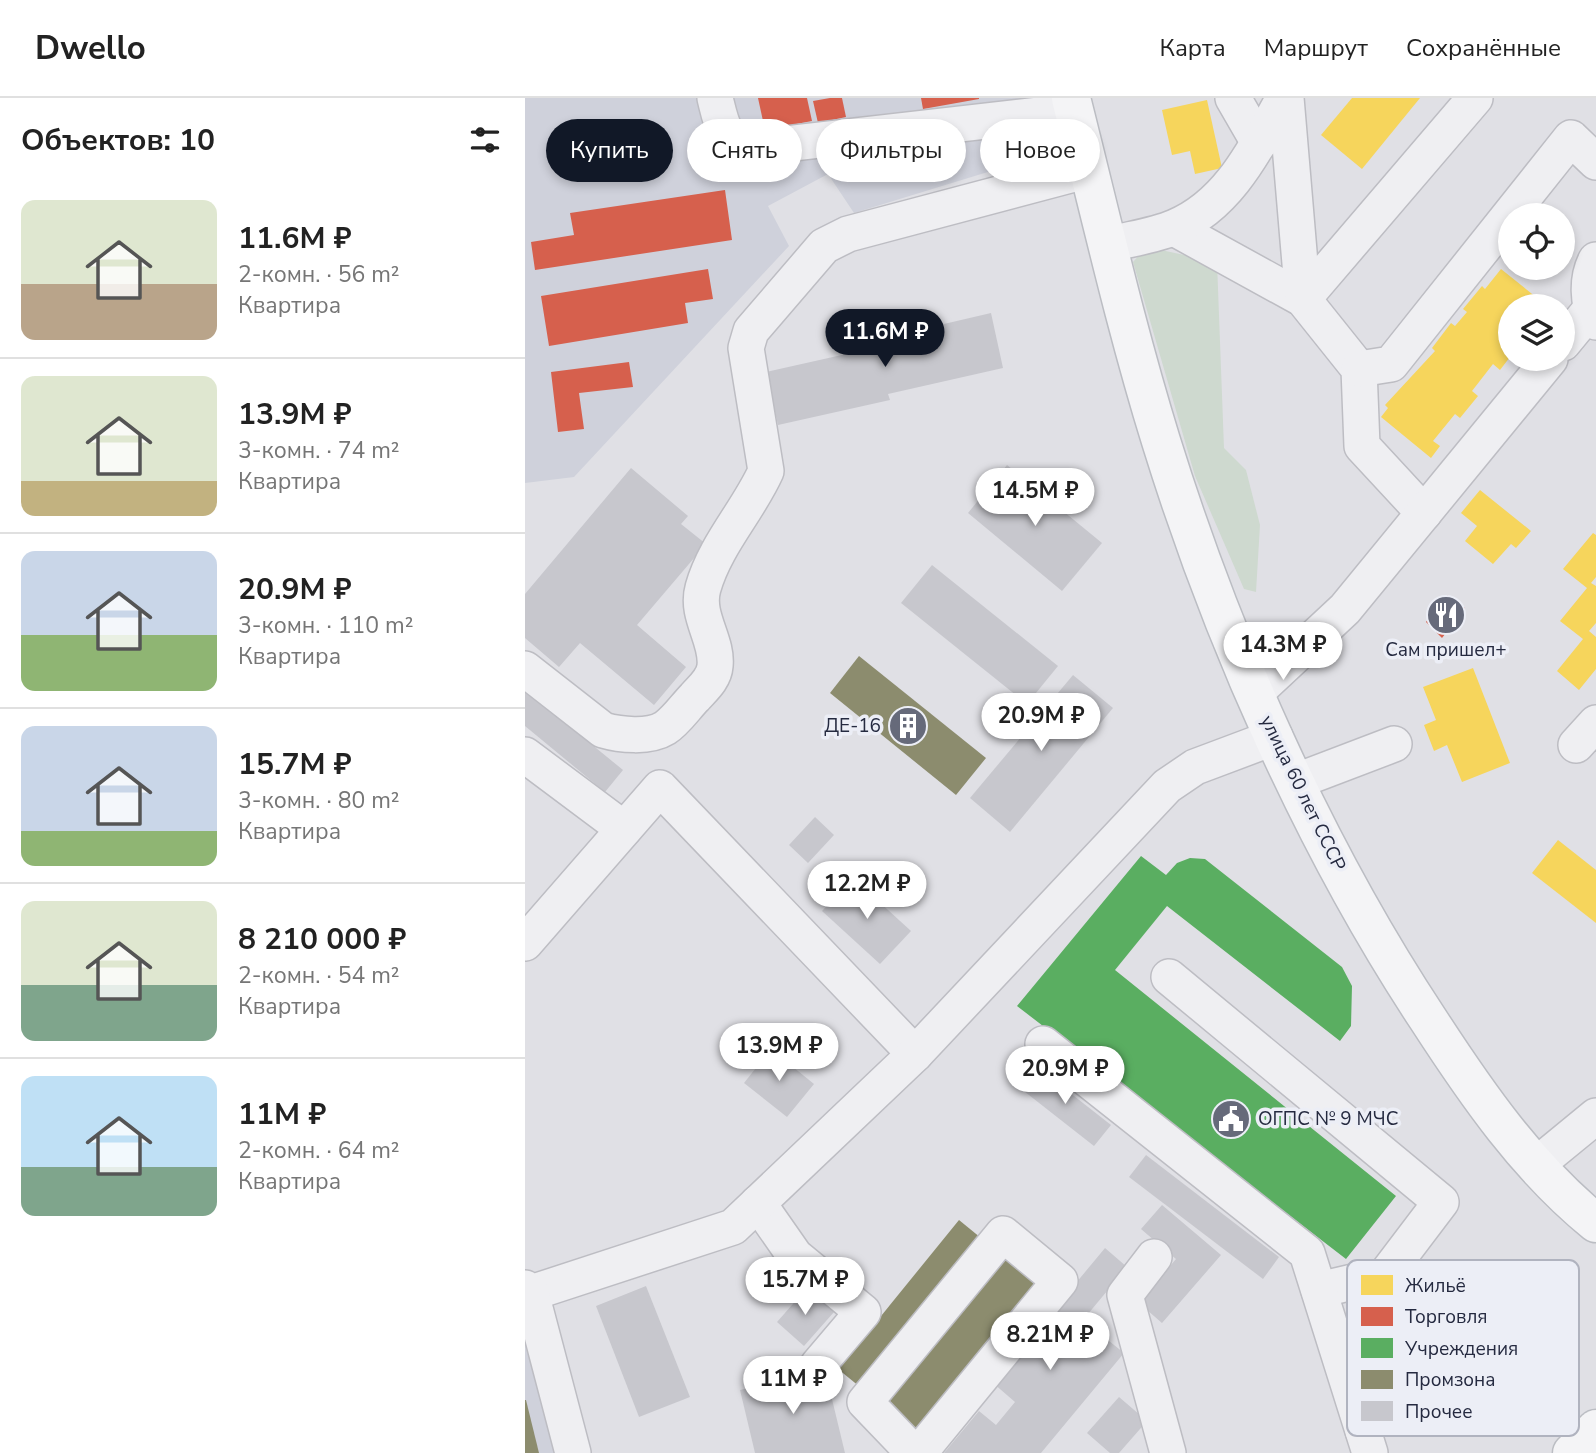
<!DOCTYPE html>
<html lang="ru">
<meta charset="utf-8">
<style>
:root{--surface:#fff;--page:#f2f2f2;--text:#222;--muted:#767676;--line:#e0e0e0;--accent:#111827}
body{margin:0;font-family:"Nunito Sans",sans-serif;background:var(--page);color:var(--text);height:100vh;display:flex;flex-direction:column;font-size:26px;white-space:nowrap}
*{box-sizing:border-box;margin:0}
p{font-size:23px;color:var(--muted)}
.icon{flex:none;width:38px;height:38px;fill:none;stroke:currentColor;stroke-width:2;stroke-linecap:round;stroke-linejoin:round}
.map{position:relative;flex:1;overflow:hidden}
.details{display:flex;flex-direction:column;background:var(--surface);width:525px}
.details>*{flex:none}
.banner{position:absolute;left:21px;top:21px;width:665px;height:63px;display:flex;gap:14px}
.buttons{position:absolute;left:973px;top:105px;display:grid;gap:14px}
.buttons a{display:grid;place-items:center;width:77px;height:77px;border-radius:50%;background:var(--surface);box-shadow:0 4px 10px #0003;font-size:35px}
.price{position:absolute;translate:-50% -60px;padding:0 16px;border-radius:24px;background:#fff;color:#222;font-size:23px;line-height:46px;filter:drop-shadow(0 2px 4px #0008)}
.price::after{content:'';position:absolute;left:50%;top:42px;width:21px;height:16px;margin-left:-10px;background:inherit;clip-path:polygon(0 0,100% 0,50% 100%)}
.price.active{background:var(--accent);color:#fff}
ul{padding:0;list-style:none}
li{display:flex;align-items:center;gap:21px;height:175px;padding:0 21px}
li+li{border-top:2px solid var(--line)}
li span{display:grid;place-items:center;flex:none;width:196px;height:140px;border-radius:14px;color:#555}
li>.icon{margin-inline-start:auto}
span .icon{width:84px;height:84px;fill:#fffc;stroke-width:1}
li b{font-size:30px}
h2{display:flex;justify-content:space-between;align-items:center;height:84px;padding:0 21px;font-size:30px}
.tag{padding:0 24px;border-radius:32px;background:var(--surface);box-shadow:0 4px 10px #0003;font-size:24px;line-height:63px}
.tag.active{background:var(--accent);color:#fff}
header{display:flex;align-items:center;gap:42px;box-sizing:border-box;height:98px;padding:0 35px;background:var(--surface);border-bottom:2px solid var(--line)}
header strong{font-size:33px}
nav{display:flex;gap:38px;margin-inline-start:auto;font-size:24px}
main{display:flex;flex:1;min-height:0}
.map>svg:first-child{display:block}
.built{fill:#cfd1db}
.green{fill:#ced9cf}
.homes{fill:#f6d55c}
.shops{fill:#d6604d}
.public{fill:#5aae61}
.industry{fill:#8c8c6e}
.building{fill:#c7c7cd}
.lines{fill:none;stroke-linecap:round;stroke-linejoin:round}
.minor-casing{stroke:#bdbdc3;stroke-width:38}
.major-casing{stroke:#bbbdc3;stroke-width:41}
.minor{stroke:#efeff2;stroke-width:35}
.major{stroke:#f4f4f6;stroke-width:38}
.labels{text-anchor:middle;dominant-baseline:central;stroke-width:7;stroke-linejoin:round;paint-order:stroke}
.poi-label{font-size:19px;fill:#252a40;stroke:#eceef6}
.street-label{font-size:19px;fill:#252a40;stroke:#eceef6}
.key{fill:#eceef6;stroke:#b0b3bf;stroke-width:2}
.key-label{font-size:19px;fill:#252a40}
</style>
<header>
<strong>Dwello</strong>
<nav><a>Карта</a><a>Маршрут</a><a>Сохранённые</a></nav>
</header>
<main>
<section class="details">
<h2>Объектов: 10<svg class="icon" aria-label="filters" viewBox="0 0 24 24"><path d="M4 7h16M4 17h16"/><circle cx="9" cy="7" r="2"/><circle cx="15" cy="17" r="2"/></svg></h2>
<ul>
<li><span style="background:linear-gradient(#dfe7d0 60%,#b9a48a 0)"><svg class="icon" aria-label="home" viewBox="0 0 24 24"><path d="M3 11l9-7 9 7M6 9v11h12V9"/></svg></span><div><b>11.6M ₽</b><p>2-комн. · 56 m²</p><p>Квартира</p></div></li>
<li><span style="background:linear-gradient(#dfe7d0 75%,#c2b280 0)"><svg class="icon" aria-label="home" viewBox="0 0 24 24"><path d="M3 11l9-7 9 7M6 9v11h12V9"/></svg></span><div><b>13.9M ₽</b><p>3-комн. · 74 m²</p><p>Квартира</p></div></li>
<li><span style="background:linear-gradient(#c9d6e8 60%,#8fb573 0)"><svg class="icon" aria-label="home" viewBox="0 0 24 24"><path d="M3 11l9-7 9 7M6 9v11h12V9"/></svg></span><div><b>20.9M ₽</b><p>3-комн. · 110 m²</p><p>Квартира</p></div></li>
<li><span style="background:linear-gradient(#c9d6e8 75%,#8fb573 0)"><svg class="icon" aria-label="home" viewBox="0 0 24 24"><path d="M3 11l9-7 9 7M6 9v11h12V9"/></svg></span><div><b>15.7M ₽</b><p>3-комн. · 80 m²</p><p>Квартира</p></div></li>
<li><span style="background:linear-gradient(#dfe7d0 60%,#7fa58c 0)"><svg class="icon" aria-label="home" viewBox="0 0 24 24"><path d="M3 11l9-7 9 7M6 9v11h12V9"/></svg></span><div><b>8 210 000 ₽</b><p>2-комн. · 54 m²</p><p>Квартира</p></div></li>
<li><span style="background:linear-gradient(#bfe0f5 65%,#7fa58c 0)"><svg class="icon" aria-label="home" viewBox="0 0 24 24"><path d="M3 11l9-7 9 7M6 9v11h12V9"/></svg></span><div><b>11M ₽</b><p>2-комн. · 64 m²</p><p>Квартира</p></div></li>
</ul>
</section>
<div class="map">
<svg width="1071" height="1355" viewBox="0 0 1071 1355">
<rect width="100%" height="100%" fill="#e0e0e5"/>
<!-- built -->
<g class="built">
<polygon points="0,0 519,0 531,53 329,115 303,76 243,108 264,148 49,379 0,385"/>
<polygon points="0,1203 46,1355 0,1355"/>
</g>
<!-- green -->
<polygon class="green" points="622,149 692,164 699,350 721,372 735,427 731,494 719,491 670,378 608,164"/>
<!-- homes -->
<g class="homes">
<polygon points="827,0 895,0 837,71 796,37"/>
<polygon points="682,2 697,70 670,76 665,53 647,57 637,12"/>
<polygon points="976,171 1022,208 985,208 985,259 975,272 968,266 947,293 953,298 935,320 930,316 908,343 915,348 906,360 856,319 863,310 860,307 910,253 907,250 926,225 930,228 942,214 938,211 957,188 960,191"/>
<polygon points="955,392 1006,433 991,450 986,446 968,466 940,443 952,428 936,415"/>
<polygon points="1068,435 1071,437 1071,479 1066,485 1071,488 1071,525 1064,533 1071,539 1071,571 1054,592 1032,573 1058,541 1035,523 1062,490 1038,471"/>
<polygon points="948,570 985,665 937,684 922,647 909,653 899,627 911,622 898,589"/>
<polygon points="1033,742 1071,772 1071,825 1007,775"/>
</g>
<!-- shops -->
<g class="shops">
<polygon points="233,0 282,0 287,23 240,32"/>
<polygon points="305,0 317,0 321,19 293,25 288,3"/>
<polygon points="396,0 454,0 454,1 398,11"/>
<polygon points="200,92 207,142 10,172 6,144 49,137 45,115"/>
<polygon points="183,171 188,201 160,205 163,225 24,248 16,198"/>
<polygon points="104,264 108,289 54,295 59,331 33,334 26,274"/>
<polygon points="922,497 940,510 917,540 901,524"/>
</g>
<!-- public -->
<polygon class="public" points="616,758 641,777 652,765 665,760 680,761 817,869 827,888 826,928 815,943 642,808 590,872 871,1098 821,1161 492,908"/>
<!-- industry -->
<g class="industry">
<polygon points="334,558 461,660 431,697 305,595"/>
<polygon points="434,1122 456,1140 335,1289 313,1271"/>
<polygon points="476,1155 514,1185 391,1334 353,1304"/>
<polygon points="0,1302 1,1302 14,1355 0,1355"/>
</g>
<!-- building -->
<g class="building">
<polygon points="466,215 478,270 363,296 365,302 253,327 241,274 348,250 346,243"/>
<polygon points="482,367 577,445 537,493 443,415"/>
<polygon points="106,370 163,418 156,426 181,446 112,527 161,569 129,607 55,545 34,569 0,540 0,496"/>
<polygon points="407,467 533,568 502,606 376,505"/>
<polygon points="548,577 588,610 485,734 445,700"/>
<polygon points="0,592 98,672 80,694 0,628"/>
<polygon points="290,719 309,737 283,765 264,747"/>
<polygon points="328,780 386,833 355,866 297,813"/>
<polygon points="246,951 289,986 262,1019 219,985"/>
<polygon points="512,969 586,1027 569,1048 495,990"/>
<polygon points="621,1057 754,1159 738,1181 604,1079"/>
<polygon points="637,1107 696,1157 637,1225 614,1205 651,1161 616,1131"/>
<polygon points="580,1150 602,1169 558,1222 599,1255 516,1355 419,1355 454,1313 471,1327 490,1304 468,1285"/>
<polygon points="121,1188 165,1299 114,1319 71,1208"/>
<polygon points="282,1190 309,1214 279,1248 252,1224"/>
<polygon points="300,1272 320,1355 230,1355 215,1292"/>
<polygon points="594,1299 622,1323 594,1355 585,1355 562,1335"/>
</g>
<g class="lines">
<defs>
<g id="minor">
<path d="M190,0C196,24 198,43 224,50L549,13"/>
<polyline points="708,0 734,45"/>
<polyline points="761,0 778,201"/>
<polyline points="649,130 778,201 834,271 837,348 899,415"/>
<path d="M582,147C604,141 629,138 650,129C705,106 731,49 759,0"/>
<path d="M1071,162C1061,181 1063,205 1071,224"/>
<polyline points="778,201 950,0"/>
<polyline points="1038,245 1071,205"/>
<polyline points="834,271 866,266 1046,40 1071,64"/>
<path d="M0,571L78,632C95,637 124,640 140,630C151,623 161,608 170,599C178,590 189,581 190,568C193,542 170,518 178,490C190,447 223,413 241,373L221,250L226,233L299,148L323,136L564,72"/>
<polyline points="730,595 820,511 1025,261"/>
<polyline points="1051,647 1071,625"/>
<polyline points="0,657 99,731"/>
<polyline points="772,683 869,646"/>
<polyline points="0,845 135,690 390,956"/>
<polyline points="644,879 916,1104 847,1195 832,1183 794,1192"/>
<polyline points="518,946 782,1155 845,1355"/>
<polyline points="1010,1068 1071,1018"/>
<polyline points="233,1105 270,1158 338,1214 293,1267"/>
<polyline points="629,1159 600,1197 643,1355"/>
<polyline points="0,1190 6,1195 208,1129 390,956 642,688 670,669 750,639"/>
<polyline points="6,1195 48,1355"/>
<polyline points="838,1332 880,1278"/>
<polyline points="389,1355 340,1304 478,1136 535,1183 394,1355"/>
</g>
<g id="major">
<path d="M546,0C575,115 601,230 636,343C697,540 789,749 903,921C951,995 1002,1069 1071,1125"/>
<polyline points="1047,1355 1071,1331"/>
</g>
</defs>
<!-- minor casing -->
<use href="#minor" class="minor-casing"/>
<!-- major casing -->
<use href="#major" class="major-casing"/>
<!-- minor -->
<use href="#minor" class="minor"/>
<!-- major -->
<use href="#major" class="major"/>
</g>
<!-- icons -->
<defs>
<symbol id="restaurant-disc" viewBox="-11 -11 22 22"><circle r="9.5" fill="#666a7a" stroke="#eceef6"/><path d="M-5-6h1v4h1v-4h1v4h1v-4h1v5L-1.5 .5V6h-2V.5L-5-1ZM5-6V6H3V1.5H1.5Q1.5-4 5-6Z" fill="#fff"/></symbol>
<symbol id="building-disc" viewBox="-11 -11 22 22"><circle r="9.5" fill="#666a7a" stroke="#eceef6"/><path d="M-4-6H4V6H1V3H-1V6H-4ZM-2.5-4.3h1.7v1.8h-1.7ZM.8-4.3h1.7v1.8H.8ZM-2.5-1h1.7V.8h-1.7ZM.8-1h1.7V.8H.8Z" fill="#fff"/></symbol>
<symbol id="civic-disc" viewBox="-11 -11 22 22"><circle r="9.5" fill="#666a7a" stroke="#eceef6"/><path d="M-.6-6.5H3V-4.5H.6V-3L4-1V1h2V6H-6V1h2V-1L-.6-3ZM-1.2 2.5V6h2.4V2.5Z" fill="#fff"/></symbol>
</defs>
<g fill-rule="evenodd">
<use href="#restaurant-disc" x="899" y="495" width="44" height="44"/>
<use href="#building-disc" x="361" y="606" width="44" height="44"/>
<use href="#civic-disc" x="684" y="999" width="44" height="44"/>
</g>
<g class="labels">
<!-- poi labels -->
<g class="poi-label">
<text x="921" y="552">Сам пришел+</text>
<text x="356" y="628" text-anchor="end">ДЕ-16</text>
<text x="733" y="1021" text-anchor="start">ОГПС № 9 МЧС</text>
</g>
<!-- street labels -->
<g class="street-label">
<text transform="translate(778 695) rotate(64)">улица 60 лет СССР</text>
</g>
</g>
<!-- legend -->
<rect x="822" y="1162" width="232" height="176" rx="10" class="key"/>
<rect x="836" y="1177" width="32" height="20" fill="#f6d55c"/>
<rect x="836" y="1209" width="32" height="19" fill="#d6604d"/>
<rect x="836" y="1240" width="32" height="20" fill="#5aae61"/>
<rect x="836" y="1272" width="32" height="19" fill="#8c8c6e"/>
<rect x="836" y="1303" width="32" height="20" fill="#c7c7cd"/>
<g class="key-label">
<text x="880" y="1194">Жильё</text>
<text x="880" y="1225">Торговля</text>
<text x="880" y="1257">Учреждения</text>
<text x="880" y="1288">Промзона</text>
<text x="880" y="1320">Прочее</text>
</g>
</svg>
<div class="buttons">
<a><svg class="icon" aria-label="locate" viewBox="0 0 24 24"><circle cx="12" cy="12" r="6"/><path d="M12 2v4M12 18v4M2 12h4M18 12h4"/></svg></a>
<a><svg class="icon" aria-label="layers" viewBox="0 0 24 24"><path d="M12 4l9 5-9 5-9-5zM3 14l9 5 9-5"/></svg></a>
</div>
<b class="price active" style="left:360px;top:271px">11.6M ₽</b>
<b class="price" style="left:510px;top:430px">14.5M ₽</b>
<b class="price" style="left:758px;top:584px">14.3M ₽</b>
<b class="price" style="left:516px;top:655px">20.9M ₽</b>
<b class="price" style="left:342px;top:823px">12.2M ₽</b>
<b class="price" style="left:254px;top:985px">13.9M ₽</b>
<b class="price" style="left:540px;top:1008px">20.9M ₽</b>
<b class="price" style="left:280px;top:1219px">15.7M ₽</b>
<b class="price" style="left:525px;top:1274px">8.21M ₽</b>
<b class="price" style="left:268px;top:1318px">11M ₽</b>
<div class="banner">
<a class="tag active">Купить</a>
<a class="tag">Снять</a>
<a class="tag">Фильтры</a>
<a class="tag">Новое</a>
</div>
</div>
</main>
